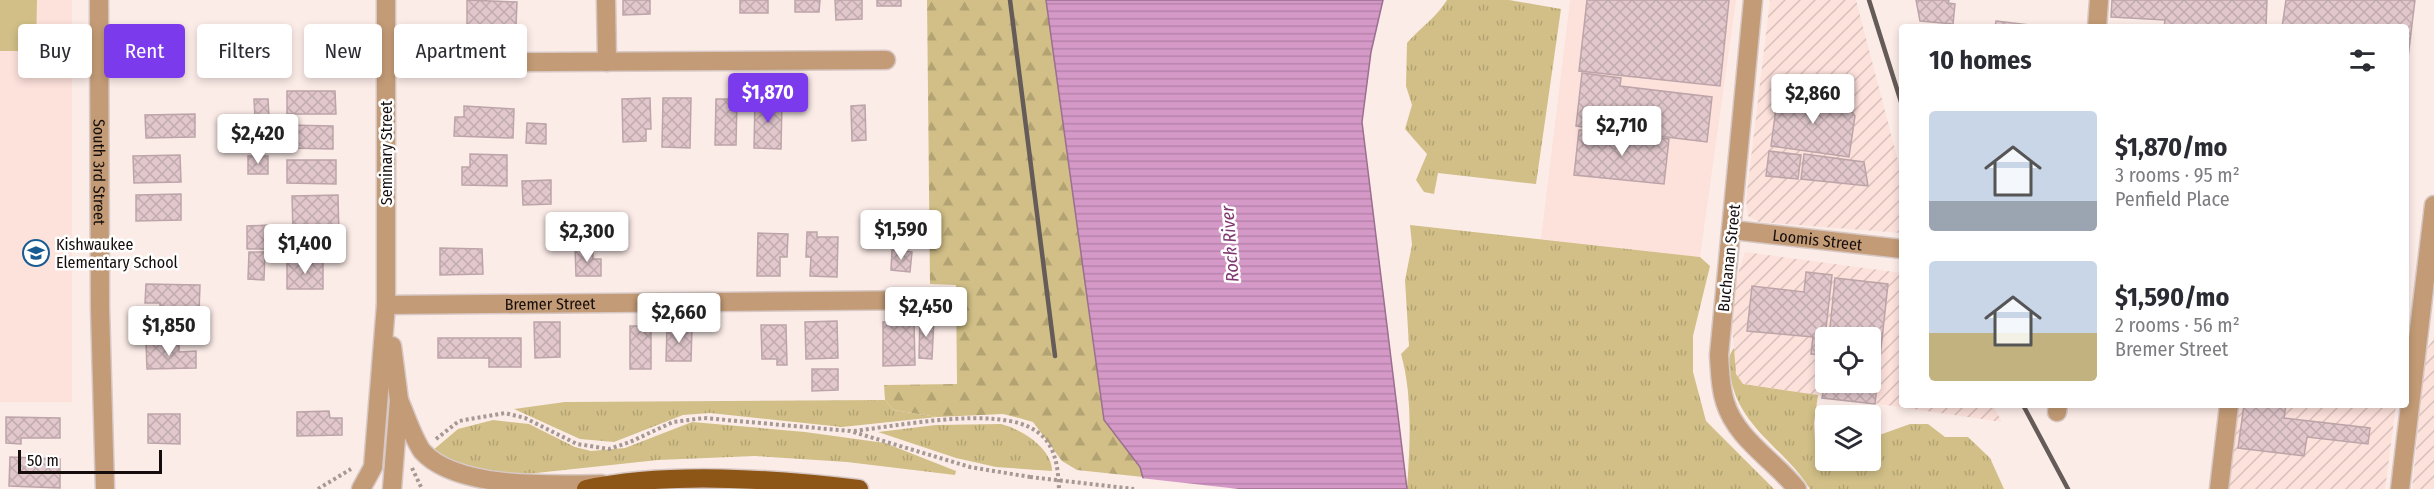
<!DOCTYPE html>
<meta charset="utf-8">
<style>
:root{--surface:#fff;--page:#f2f2f3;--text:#2b2b33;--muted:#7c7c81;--accent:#7c3aed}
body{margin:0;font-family:"Fira Sans Condensed",sans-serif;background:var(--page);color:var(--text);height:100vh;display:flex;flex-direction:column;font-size:22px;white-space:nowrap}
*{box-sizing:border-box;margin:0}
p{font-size:20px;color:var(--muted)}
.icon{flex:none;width:33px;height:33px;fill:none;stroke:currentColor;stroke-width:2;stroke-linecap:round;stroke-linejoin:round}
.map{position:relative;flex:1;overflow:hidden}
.panel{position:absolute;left:1899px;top:24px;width:510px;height:384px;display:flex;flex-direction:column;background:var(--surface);border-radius:6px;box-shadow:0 3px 9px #0003}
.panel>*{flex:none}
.top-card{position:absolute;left:18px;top:24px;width:570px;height:54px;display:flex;gap:12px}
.buttons{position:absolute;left:1815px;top:327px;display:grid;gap:12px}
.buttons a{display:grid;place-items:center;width:66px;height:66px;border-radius:6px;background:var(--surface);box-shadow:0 3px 9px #0003;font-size:30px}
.scale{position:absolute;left:18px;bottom:15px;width:144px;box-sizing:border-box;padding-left:6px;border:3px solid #150d0b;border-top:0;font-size:16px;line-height:21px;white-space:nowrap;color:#150d0b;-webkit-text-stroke:4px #fff;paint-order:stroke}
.price{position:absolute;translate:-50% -51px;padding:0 14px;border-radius:6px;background:#fff;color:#222;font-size:20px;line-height:39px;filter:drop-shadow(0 2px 3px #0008)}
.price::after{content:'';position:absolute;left:50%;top:36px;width:18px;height:14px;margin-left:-9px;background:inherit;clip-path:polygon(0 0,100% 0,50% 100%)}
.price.on{background:var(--accent);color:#fff}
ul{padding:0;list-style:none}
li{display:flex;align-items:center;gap:18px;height:150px;padding:0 30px}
li span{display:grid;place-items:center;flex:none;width:168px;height:120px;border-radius:6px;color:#555}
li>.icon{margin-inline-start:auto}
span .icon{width:72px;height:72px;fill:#fffc;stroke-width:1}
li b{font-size:26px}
h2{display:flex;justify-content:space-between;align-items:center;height:72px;padding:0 30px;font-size:26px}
.pill{padding:0 21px;border-radius:6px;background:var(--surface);box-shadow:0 3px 9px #0003;font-size:21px;line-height:54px}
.pill.on{background:var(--accent);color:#fff}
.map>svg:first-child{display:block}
.built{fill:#fde1db}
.industrial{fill:url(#industrial-furrows);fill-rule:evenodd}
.grass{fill:url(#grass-tufts)}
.forest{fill:url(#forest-firs)}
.park{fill:#d1bf87}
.water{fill:url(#water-rules);stroke:#9b6f8f;stroke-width:1.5}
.pier{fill:#fcece8}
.building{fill:url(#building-cross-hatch);stroke:#bca4a8;stroke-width:1.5}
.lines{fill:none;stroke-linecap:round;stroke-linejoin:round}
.minor-casing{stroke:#d7c8c5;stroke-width:21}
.major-casing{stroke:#d7c8c5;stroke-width:21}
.path{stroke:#a69995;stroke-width:4;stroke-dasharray:3 3;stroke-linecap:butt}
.minor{stroke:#c39b76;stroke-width:18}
.major{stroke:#8e5616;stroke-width:18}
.rail{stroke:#655b58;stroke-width:4.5}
.path-bridge{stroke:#a69995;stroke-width:4;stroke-dasharray:3 3;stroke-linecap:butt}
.labels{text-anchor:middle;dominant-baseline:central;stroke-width:5;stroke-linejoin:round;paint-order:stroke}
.street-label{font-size:16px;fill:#150d0b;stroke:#fff}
.poi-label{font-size:16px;fill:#150d0b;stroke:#fff;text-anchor:start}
.water-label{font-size:18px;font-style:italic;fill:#803872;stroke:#fff}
</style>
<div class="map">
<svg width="2434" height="489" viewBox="0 0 2434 489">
<defs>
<pattern id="industrial-furrows" width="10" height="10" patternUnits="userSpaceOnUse" patternTransform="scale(1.5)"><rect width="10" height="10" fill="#fde1db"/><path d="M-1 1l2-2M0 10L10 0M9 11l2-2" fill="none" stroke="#d8c0bb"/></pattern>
<pattern id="grass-tufts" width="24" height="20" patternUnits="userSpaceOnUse" patternTransform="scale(1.5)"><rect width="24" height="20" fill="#d1bf87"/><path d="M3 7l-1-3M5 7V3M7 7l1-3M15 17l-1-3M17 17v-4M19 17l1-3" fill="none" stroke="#b3a373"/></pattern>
<pattern id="forest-firs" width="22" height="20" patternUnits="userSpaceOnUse" patternTransform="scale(1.5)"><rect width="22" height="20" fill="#d1bf87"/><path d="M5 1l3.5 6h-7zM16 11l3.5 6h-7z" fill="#b3a373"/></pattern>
<pattern id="water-rules" width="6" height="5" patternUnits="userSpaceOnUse" patternTransform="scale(1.5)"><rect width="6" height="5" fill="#d599c7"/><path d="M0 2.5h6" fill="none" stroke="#b683aa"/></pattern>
<pattern id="building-cross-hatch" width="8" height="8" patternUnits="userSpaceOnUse" patternTransform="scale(1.5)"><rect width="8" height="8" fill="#e2c8cd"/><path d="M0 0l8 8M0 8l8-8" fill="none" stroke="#c1abaf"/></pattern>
</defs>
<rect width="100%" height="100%" fill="#fcece8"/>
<!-- built -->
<g class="built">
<rect x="0" y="0" width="72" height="402"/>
<polygon points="1570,0 1736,0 1700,257 1541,239"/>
</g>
<!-- industrial -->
<g class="industrial">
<polygon points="1770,0 1856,0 1902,176 1902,233 1759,222 1748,216 1746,200"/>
<path d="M1745,252L1902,273V405H1993L2002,422L1743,384L1736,374L1732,328L1734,287ZM1826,338H1870V382H1826Z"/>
<polygon points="2434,338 2434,489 2412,489 2426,350"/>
<polygon points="2221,405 2396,405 2385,489 2212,489"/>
</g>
<!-- grass -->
<g class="grass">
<path d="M1447,0H1509L1561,9L1536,184L1438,173L1434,194L1424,192L1416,180L1427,154L1405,129L1412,105L1406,86L1407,43C1421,27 1436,18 1447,0Z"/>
<path d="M1410,225L1700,257L1710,266L1693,336V372L1706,421L1774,489H1407C1410,445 1413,397 1401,354L1409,346L1405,280L1412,245Z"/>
<path d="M1734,348L1736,374L1743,384L1818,395L1814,423L1816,461C1833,468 1851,460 1870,460L1871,438L1910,424H1928L1945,437H1968L1990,458L2004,489H1810C1784,447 1738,428 1730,374C1729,363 1727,357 1734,348Z"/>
<polygon points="885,400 894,410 937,417 842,427 710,413 683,415 614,442 580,439 514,409 565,402"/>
<polygon points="493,420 529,424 575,447 591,451 625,448 692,422 805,432 885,443 956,471 955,475 847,462 755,456 658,460 488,478 432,451 458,429"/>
<path d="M1001,424C1021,429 1052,448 1052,471L996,467L956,458L878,432L936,425Z"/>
</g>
<!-- forest -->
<polygon class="forest" points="927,0 1047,0 1104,420 1140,467 1143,477 1077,470 1062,461 1033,422 1019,418 1003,414 937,417 894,410 885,400 884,385 957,384 956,285 930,284"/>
<!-- park -->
<polygon class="park" points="0,0 37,0 36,51 0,51"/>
<!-- water -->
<polygon class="water" points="1046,0 1383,0 1371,52 1362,122 1407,489 1146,489 1140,467 1104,420"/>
<!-- pier -->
<polygon class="pier" points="1140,478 1239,489 1143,489"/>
<!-- building -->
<g class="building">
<polygon points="467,0 517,2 516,26 467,25"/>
<polygon points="623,0 650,0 650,14 623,15"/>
<rect x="740" y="0" width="28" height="13"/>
<polygon points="795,0 820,0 819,12 795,12"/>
<polygon points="835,0 862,0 862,19 836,20"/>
<rect x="877" y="0" width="24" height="6"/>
<polygon points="1587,0 1729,0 1720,86 1579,71"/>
<polygon points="1916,0 1949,0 1948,3 1955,4 1953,24 1920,21"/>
<polygon points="2112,0 2267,0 2266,27 2164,27 2165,20 2111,17"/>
<polygon points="2286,0 2415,0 2406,74 2406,27 2282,27"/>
<polygon points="1996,21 2047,27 1995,27"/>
<polygon points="1582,73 1621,78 1620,86 1712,97 1707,142 1576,126"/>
<polygon points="287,91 335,91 336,114 287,114"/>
<polygon points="1778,93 1845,102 1855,116 1849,157 1771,146"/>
<polygon points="650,98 651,129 646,129 646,141 623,142 622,99"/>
<polygon points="663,98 691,98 690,148 662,147"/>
<polygon points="254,99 268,99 269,118 255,118"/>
<polygon points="716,99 737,99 736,145 715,145"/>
<polygon points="755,100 782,100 781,149 754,148"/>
<polygon points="865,105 866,140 852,141 851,106"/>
<polygon points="464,106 514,109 513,138 454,136 455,117 464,117"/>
<polygon points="195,114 195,137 146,138 145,115"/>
<polygon points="527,123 546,124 546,144 526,143"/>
<polygon points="287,125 333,126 333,149 286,148"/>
<polygon points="1579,130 1669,139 1664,184 1574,175"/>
<polygon points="1769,151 1801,155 1798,179 1766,176"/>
<polygon points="470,154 507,155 507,186 462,185 462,167 470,167"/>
<polygon points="1804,154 1864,162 1868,186 1801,179"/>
<polygon points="180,155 181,182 134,183 133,156"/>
<rect x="248" y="156" width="20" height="18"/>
<polygon points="287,160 336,160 336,184 287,183"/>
<polygon points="551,180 551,204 523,205 522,181"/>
<polygon points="181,194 181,220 136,221 136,195"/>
<polygon points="338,195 339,238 303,239 303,233 293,233 292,196"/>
<polygon points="269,225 270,249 247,249 247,226"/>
<polygon points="807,232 817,232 817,237 838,237 837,277 810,276 811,257 806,257"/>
<polygon points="758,233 788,234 787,257 780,257 780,276 757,276"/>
<polygon points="440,248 482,249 483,274 440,275"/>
<polygon points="575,248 593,248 593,259 601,259 601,276 576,276"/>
<polygon points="892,250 912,252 910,272 891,270"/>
<polygon points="249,252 265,252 264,280 248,279"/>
<rect x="287" y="260" width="36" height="29"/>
<polygon points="1806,272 1832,275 1823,355 1811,354 1813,337 1747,331 1752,286 1804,292"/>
<polygon points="1835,278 1888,284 1875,404 1822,398 1826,369 1826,382 1870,382 1870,338 1829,338"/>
<polygon points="146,284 200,285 199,312 160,311 160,303 145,303"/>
<polygon points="920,317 934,317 932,359 919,358"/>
<polygon points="837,321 838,358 806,359 805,322"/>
<polygon points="914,321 915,365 883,366 883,322"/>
<polygon points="534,322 560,322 560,357 535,358"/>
<polygon points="761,325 786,325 787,365 777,365 777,359 762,359"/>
<rect x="630" y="326" width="21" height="43"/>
<polygon points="667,327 692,327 691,361 666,361"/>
<polygon points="438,338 521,338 521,367 489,367 489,358 438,358"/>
<polygon points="179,342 179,352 196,351 196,368 147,369 146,343"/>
<polygon points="812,369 838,369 838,390 812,391"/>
<polygon points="2244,405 2286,405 2284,418 2370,428 2368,444 2307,437 2304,456 2238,448"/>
<polygon points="329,411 330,418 342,418 342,435 297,436 297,412"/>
<polygon points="148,414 180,414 180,444 148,443"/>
<polygon points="6,417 60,418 60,438 21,438 21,444 6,443"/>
<polygon points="10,457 60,459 60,488 9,486"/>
</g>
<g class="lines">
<defs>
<g id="minor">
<path id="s1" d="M99,0L100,308L105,489"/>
<polyline points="606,0 607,62"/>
<path d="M1753,0L1719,355C1720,371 1720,387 1725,402C1736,439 1774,460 1797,489"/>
<polyline points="2097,27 2099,0"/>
<polyline points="386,63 886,60"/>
<path id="s2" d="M1732,230L1902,249"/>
<path id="s3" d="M386,305L929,300"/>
<polyline points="392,346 399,400 392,489"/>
<path d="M399,400C406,416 412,436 422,451C456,489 550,485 602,484"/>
<polyline points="2057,412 2058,405"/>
<polyline points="361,489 373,467 386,305 386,0"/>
<polyline points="2219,489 2229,405"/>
<polyline points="2400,489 2434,205"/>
</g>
<path id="major" d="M586,489C669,471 775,479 859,489"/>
</defs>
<!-- minor casing -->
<use href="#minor" class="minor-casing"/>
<!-- major casing -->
<use href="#major" class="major-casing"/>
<!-- path -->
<g class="path">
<path d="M854,431C898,426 999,405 1036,431C1056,444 1058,468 1059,489"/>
<polyline points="436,439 459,421 505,413 525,418 577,444 609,449 630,442 673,422 704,418 850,431 970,467 1030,477"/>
<polyline points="412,468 422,489"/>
<polyline points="318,489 351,469"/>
</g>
<!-- minor -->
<use href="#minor" class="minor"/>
<!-- major -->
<use href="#major" class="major"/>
<!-- rail -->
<g class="rail">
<polyline points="1010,0 1055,356"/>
<polyline points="1869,0 1902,105"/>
<polyline points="2023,405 2068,489"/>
</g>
<!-- path-bridge -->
<polyline class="path-bridge" points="1030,477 1134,489"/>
</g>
<!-- icons -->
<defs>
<symbol id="school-ring" viewBox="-11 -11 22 22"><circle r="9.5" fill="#fff" stroke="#195c91" stroke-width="1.5"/><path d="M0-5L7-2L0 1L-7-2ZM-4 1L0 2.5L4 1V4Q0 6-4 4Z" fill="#195c91"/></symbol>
</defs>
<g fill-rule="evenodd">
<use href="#school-ring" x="21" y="238" width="30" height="30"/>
</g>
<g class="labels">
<!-- street labels -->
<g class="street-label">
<text transform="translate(386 153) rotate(-90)">Seminary Street</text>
<text stroke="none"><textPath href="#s1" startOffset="172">South 3rd Street</textPath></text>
<text stroke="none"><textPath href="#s2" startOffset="86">Loomis Street</textPath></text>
<text transform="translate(1729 258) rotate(-84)">Buchanan Street</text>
<text stroke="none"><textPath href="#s3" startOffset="164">Bremer Street</textPath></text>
</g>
<!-- poi labels -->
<g class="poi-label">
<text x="56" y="244">Kishwaukee<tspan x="56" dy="18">Elementary School</tspan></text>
</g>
<!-- water labels -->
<g class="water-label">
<text transform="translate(1230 244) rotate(-94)">Rock River</text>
</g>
</g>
</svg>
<div class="buttons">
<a><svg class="icon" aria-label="locate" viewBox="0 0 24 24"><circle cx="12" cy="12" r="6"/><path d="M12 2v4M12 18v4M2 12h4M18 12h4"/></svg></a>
<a><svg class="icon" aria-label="layers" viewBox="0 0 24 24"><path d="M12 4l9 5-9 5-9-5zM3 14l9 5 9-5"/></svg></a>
</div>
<div class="scale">50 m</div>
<b class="price on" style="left:768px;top:124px">$1,870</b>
<b class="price" style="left:1813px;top:125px">$2,860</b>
<b class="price" style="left:1622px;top:157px">$2,710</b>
<b class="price" style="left:258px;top:165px">$2,420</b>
<b class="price" style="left:901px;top:261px">$1,590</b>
<b class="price" style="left:587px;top:263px">$2,300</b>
<b class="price" style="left:305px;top:275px">$1,400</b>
<b class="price" style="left:926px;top:338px">$2,450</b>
<b class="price" style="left:679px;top:344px">$2,660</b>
<b class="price" style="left:169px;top:357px">$1,850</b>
<div class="top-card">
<a class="pill">Buy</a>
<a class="pill on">Rent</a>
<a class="pill">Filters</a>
<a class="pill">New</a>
<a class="pill">Apartment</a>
</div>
<section class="panel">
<h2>10 homes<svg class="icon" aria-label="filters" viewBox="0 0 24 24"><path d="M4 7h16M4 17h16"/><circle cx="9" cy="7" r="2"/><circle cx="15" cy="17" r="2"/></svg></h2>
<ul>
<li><span style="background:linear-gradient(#c9d6e8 75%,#9aa5b1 0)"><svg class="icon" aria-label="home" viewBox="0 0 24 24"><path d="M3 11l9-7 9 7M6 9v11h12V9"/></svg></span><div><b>$1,870/mo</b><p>3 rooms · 95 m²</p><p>Penfield Place</p></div></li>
<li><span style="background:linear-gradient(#c9d6e8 60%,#c2b280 0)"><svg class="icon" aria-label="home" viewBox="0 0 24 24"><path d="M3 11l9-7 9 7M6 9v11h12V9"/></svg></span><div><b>$1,590/mo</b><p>2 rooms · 56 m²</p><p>Bremer Street</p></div></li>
</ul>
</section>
</div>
